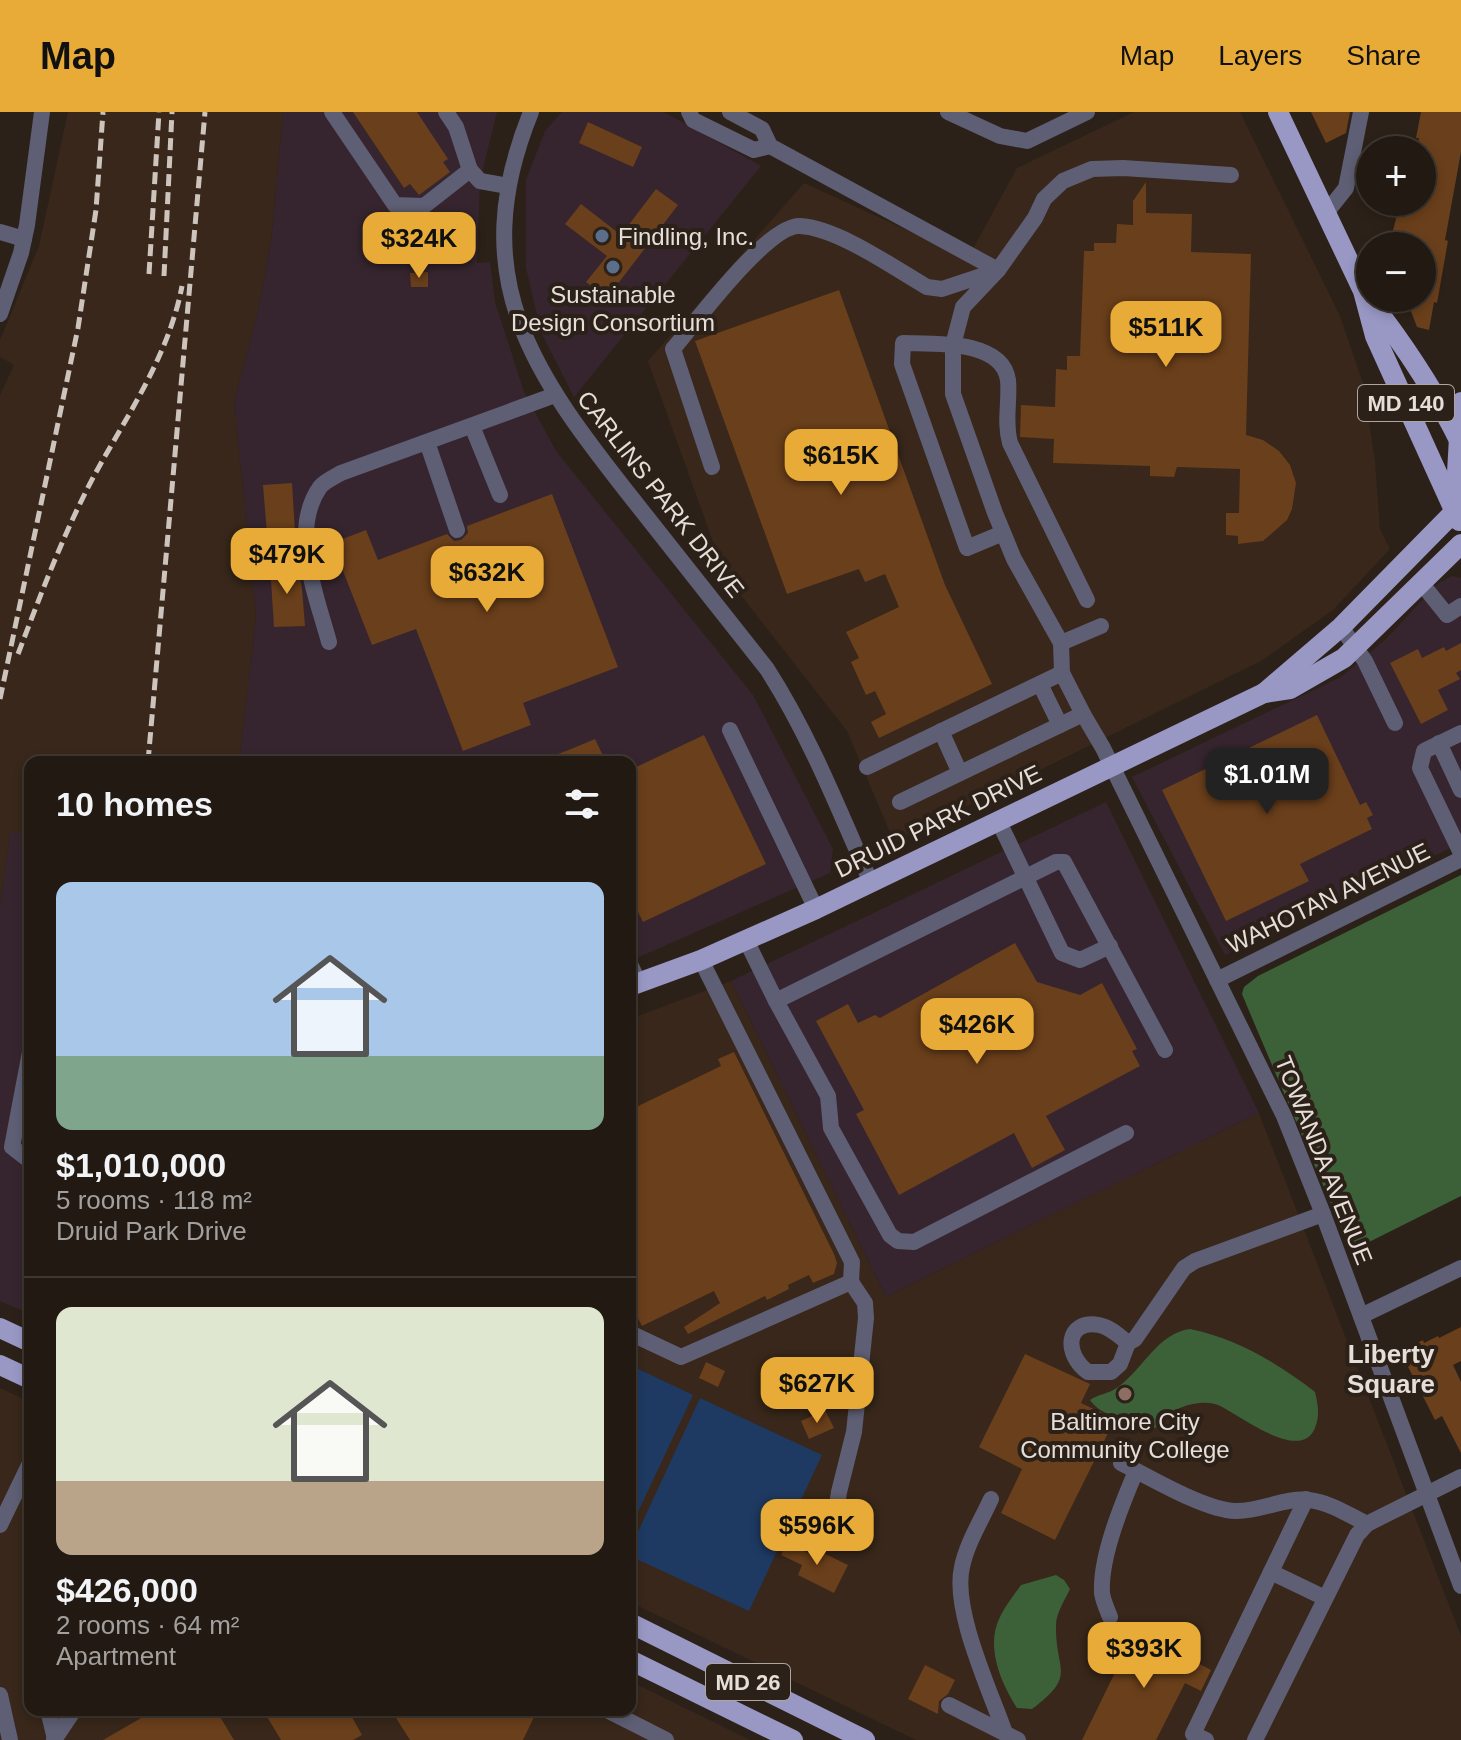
<!DOCTYPE html>
<meta charset="utf-8">
<style>
:root{--surface:#211912;--page:#2d2620;--text:#f1f3f6;--muted:#a2a09f;--line:#3e3832;--accent:#e8ab37}
body{margin:0;font-family:Arial,sans-serif;background:var(--page);color:var(--text);height:100vh;display:flex;flex-direction:column;font-size:30px;white-space:nowrap}
*{box-sizing:border-box;margin:0}
p{font-size:26px;color:var(--muted)}
.icon{flex:none;width:44px;height:44px;fill:none;stroke:currentColor;stroke-width:2;stroke-linecap:round;stroke-linejoin:round}
.map{position:relative;flex:1;overflow:hidden}
.panel{position:absolute;left:24px;top:644px;width:612px;height:960px;display:flex;flex-direction:column;background:var(--surface);border-radius:16px;box-shadow:0 4px 12px #0003,0 0 0 2px var(--line)}
.panel>*{flex:none}
.controls{position:absolute;left:1356px;top:24px;display:grid;gap:16px}
.controls a{display:grid;place-items:center;width:80px;height:80px;border-radius:50%;background:var(--surface);box-shadow:0 4px 12px #0003,0 0 0 2px var(--line);font-size:40px}
.price{position:absolute;translate:-50% -68px;padding:0 18px;border-radius:16px;background:var(--accent);color:#111;font-size:26px;line-height:52px;filter:drop-shadow(0 2px 4px #0008)}
.price::after{content:'';position:absolute;left:50%;top:48px;width:24px;height:18px;margin-left:-12px;background:inherit;clip-path:polygon(0 0,100% 0,50% 100%)}
.price.on{background:#222;color:#fff}
ul{padding:0;list-style:none}
li{display:grid;align-content:center;gap:16px;height:424px;padding:0 32px}
li+li{border-top:2px solid var(--line)}
li span{display:grid;place-items:center;height:248px;border-radius:16px;color:#555}
li>.icon{margin-inline-start:auto}
span .icon{width:144px;height:144px;fill:#fffc;stroke-width:1}
li b{font-size:34px}
h2{display:flex;justify-content:space-between;align-items:center;height:96px;padding:0 32px;font-size:34px}
header{display:flex;align-items:center;gap:48px;box-sizing:border-box;height:112px;padding:0 40px;background:var(--accent);color:#111}
header strong{font-size:38px}
nav{display:flex;gap:44px;margin-inline-start:auto;font-size:28px}
.map>svg:first-child{display:block}
.commercial{fill:#36252e}
.built{fill:#38271a}
.forest{fill:#3c6138}
.water{fill:#1e3a62}
.building{fill:#6a3f1b}
.lines{fill:none;stroke-linecap:round;stroke-linejoin:round}
.minor{stroke:#5e5e74;stroke-width:16}
.major{stroke:#9998c5;stroke-width:20}
.rail{stroke:#cdc4be;stroke-width:5;stroke-dasharray:12 6;stroke-linecap:butt}
.service-dot{fill:#5c6f8a;stroke:#2c2118;stroke-width:3}
.education-dot{fill:#8d6e63;stroke:#2c2118;stroke-width:3}
.labels{text-anchor:middle;dominant-baseline:central;stroke-width:8;stroke-linejoin:round;paint-order:stroke}
.shield{fill:#2c2118;stroke:#aea59e;stroke-width:2}
.shield-label{font-size:22px;font-weight:bold;fill:#e6ded8}
.poi-label{font-size:24px;fill:#e6ded8;stroke:#2c2118}
.street-label{font-size:24px;fill:#e6ded8;stroke:#2c2118}
.neighbourhood-label{font-size:26px;font-weight:bold;fill:#e6ded8;stroke:#2c2118}
</style>
<header>
<strong>Map</strong>
<nav><a>Map</a><a>Layers</a><a>Share</a></nav>
</header>
<div class="map">
<svg width="1461" height="1628" viewBox="0 0 1461 1628">
<rect width="100%" height="100%" fill="#2c2118"/>
<!-- commercial -->
<g class="commercial">
<polygon points="283,0 497,0 480,69 477,151 490,150 495,190 524,280 556,339 753,583 833,737 830,761 630,849 630,650 239,650 256,503 234,291 259,194 271,128"/>
<polygon points="562,0 664,0 761,54 574,285 541,220 526,156 526,68 545,19"/>
<polygon points="1452,464 1461,466 1461,731 1225,843 1132,665 1341,565 1387,526 1437,472"/>
<polygon points="1106,690 1259,1001 886,1185 731,869"/>
<polygon points="10,719 30,722 30,1202 0,1189 0,794"/>
</g>
<!-- built -->
<g class="built">
<polygon points="68,0 283,0 271,128 259,194 234,291 256,503 239,650 30,650 30,722 10,720 0,794 0,283 14,253 0,245 0,228 39,134"/>
<polygon points="1134,0 1240,0 1340,204 1363,271 1375,349 1380,417 1390,437 1333,498 1261,549 894,730 847,619 725,463 648,249 804,71 968,146 1017,56"/>
<polygon points="731,869 886,1185 1259,1001 1461,1524 1461,1628 916,1628 630,1490 630,907"/>
<polygon points="0,1276 30,1290 30,1598 630,1598 630,1569 750,1628 0,1628"/>
</g>
<!-- forest -->
<g class="forest">
<polygon points="1461,763 1461,1084 1351,1139 1247,894 1242,882 1244,875 1258,864"/>
<path d="M1190,1217C1238,1227 1277,1251 1315,1280C1318,1293 1320,1303 1315,1316C1300,1352 1239,1302 1218,1293C1200,1286 1167,1296 1159,1314L1152,1317C1133,1310 1101,1305 1090,1288C1098,1282 1109,1282 1118,1275C1143,1257 1158,1221 1190,1217Z"/>
<path d="M1056,1463L1064,1468L1070,1477C1065,1488 1056,1501 1056,1513C1055,1560 1078,1562 1032,1597L1017,1596C1001,1571 985,1534 1000,1505C1005,1494 1014,1483 1021,1473Z"/>
</g>
<!-- water -->
<g class="water">
<polygon points="630,1253 693,1283 630,1417"/>
<polygon points="700,1286 822,1343 749,1499 630,1444 630,1437"/>
</g>
<!-- building -->
<g class="building">
<polygon points="353,0 417,0 448,47 443,50 450,60 419,83 410,72 404,76"/>
<polygon points="1311,0 1350,0 1346,21 1326,31"/>
<polygon points="1421,0 1461,0 1461,40 1445,128 1448,129 1437,191 1434,190 1429,218 1417,215 1406,186 1422,186 1422,134 1389,134 1399,95 1411,97 1412,90 1422,90 1422,38 1417,38 1419,26 1416,26"/>
<polygon points="588,10 642,35 633,55 579,31"/>
<polygon points="1146,70 1146,101 1192,102 1191,140 1251,142 1246,323 1263,328 1279,339 1290,353 1296,371 1292,397 1287,408 1263,429 1238,432 1238,424 1226,423 1226,401 1239,401 1240,357 1177,355 1174,365 1150,364 1150,354 1053,351 1054,327 1020,325 1021,293 1055,295 1056,257 1067,258 1067,244 1080,244 1084,139 1094,139 1094,131 1116,131 1117,112 1133,113 1133,89"/>
<polygon points="656,77 678,93 607,186 586,170 607,144 565,112 581,92 621,123"/>
<polygon points="428,160 428,175 411,175 410,161"/>
<polygon points="839,178 945,473 992,572 879,626 871,610 886,602 875,579 866,583 851,550 859,546 846,520 899,495 885,462 865,470 859,457 787,482 695,229"/>
<polygon points="292,371 295,420 267,422 263,373"/>
<polygon points="552,382 618,555 523,591 531,613 463,639 416,517 372,533 332,431 366,418 378,448 447,422 454,429 461,428 468,421 467,414"/>
<polygon points="297,451 302,477 305,514 274,515 270,453"/>
<polygon points="1461,531 1461,558 1456,561 1460,567 1438,578 1448,598 1421,612 1390,551 1418,537 1422,546 1444,535 1446,539"/>
<polygon points="1317,603 1360,693 1366,690 1373,703 1367,706 1372,717 1300,752 1309,769 1226,809 1162,678"/>
<polygon points="704,623 766,752 643,810 630,784 630,658"/>
<polygon points="595,627 606,650 538,650 576,635"/>
<polygon points="1015,831 1037,870 1080,883 1102,871 1137,937 1132,939 1140,954 1046,1004 1065,1038 1032,1056 1014,1021 899,1083 856,1002 864,998 816,909 848,892 858,911 875,903 880,906"/>
<polygon points="734,940 834,1142 837,1151 834,1162 813,1171 809,1163 788,1173 789,1177 767,1188 765,1184 688,1222 684,1215 720,1191 714,1179 642,1214 630,1191 630,998 721,954 718,947"/>
<polygon points="1461,1215 1461,1249 1453,1253 1461,1270 1461,1341 1442,1304 1435,1308 1400,1239 1423,1228 1424,1231 1438,1224 1439,1226"/>
<polygon points="1025,1242 1090,1272 1081,1291 1115,1307 1055,1428 1001,1401 1022,1357 979,1335"/>
<polygon points="706,1250 725,1259 718,1275 699,1266"/>
<polygon points="825,1298 834,1316 809,1327 801,1309"/>
<polygon points="787,1431 808,1441 811,1435 848,1453 834,1481 798,1463 802,1453 781,1443"/>
<polygon points="1135,1517 1196,1547 1194,1549 1211,1558 1201,1579 1185,1571 1156,1628 1082,1628 1126,1538 1116,1533 1121,1521 1133,1522"/>
<polygon points="925,1553 955,1568 948,1582 939,1589 938,1602 908,1587"/>
<polygon points="155,1598 216,1598 234,1628 103,1628"/>
<polygon points="263,1598 348,1598 362,1623 353,1628 281,1628"/>
<polygon points="391,1598 520,1598 534,1605 523,1628 410,1628"/>
</g>
<g class="lines">
<!-- minor -->
<g class="minor">
<polyline points="332,0 395,93 424,94 470,58"/>
<polyline points="446,0 456,15 470,58 480,69 508,74"/>
<path d="M531,0C463,168 534,262 635,390C679,446 723,501 767,557C810,624 839,698 871,771"/>
<polyline points="689,0 693,8 754,38 770,34"/>
<polyline points="730,0 762,17 770,34 998,158"/>
<polyline points="948,0 1000,24 1027,29 1087,0"/>
<polyline points="1326,101 1346,76 1361,0"/>
<polyline points="0,120 24,127"/>
<polyline points="0,202 21,141 27,113 42,0"/>
<polyline points="472,314 500,383"/>
<polyline points="427,330 457,418"/>
<path d="M712,355L673,237C695,211 768,112 800,114C838,116 894,156 927,175L942,177L993,160"/>
<path d="M1003,421L967,436L902,252L903,231C933,232 1002,227 1008,268C1010,289 1004,310 1010,331L1087,488"/>
<polyline points="1422,472 1447,503 1461,494"/>
<polyline points="1341,515 1365,549 1395,611"/>
<path d="M329,530C317,485 289,419 320,375C325,369 334,365 341,361L555,283"/>
<polyline points="1061,531 1101,514"/>
<polyline points="1040,572 1060,613"/>
<polyline points="1083,602 1103,636 1284,1004 1323,1102 1461,1474"/>
<polyline points="730,618 816,797"/>
<polyline points="941,619 960,661"/>
<polyline points="1461,621 1424,639 1420,656 1461,741"/>
<polyline points="1439,631 1461,678"/>
<polyline points="867,655 1062,561"/>
<polyline points="900,690 1083,602 1062,561 1061,531 1014,447 995,401 953,282 953,233 963,195 998,158 1035,106 1044,87 1063,69 1092,57 1123,56 1231,63"/>
<polyline points="998,708 1062,841 1080,848 1110,834"/>
<polyline points="746,828 776,889 828,984 831,1016 890,1123 898,1129 914,1130 1126,1021"/>
<polyline points="630,852 639,871"/>
<polyline points="1217,868 1461,747"/>
<polyline points="776,889 1056,750 1064,750 1165,938"/>
<polyline points="30,940 12,1035 30,1049"/>
<polyline points="1361,1204 1461,1156"/>
<polyline points="630,1221 681,1245 851,1170 852,1150 701,848"/>
<path d="M1128,1231L1120,1252L1111,1260H1088C1063,1242 1066,1207 1099,1213C1110,1215 1119,1224 1128,1231L1135,1227L1184,1156L1195,1149L1323,1102"/>
<path d="M1121,1351C1150,1365 1204,1398 1235,1399C1260,1400 1285,1385 1309,1388C1329,1390 1349,1403 1367,1412"/>
<path d="M991,1387C981,1409 967,1431 962,1455C952,1498 990,1578 1005,1621"/>
<polyline points="0,1413 30,1351"/>
<polyline points="832,1427 839,1380 854,1320 866,1206 865,1191 851,1170"/>
<polyline points="1271,1460 1325,1486"/>
<path d="M1110,1505C1107,1497 1103,1489 1102,1481C1100,1445 1122,1392 1136,1359"/>
<polyline points="0,1583 10,1628"/>
<polyline points="949,1593 1018,1628"/>
<polyline points="48,1598 55,1627"/>
<polyline points="607,1598 666,1628"/>
<polyline points="54,1628 74,1598"/>
<polyline points="1206,1628 1193,1622 1306,1387"/>
<polyline points="1255,1628 1357,1423 1367,1412 1461,1365"/>
</g>
<!-- major -->
<g class="major">
<polyline points="1278,0 1363,179 1375,224 1459,409"/>
<path d="M1370,189C1405,234 1436,281 1461,332"/>
<polyline points="1455,396 1461,290"/>
<polyline points="1264,581 1290,577 1344,546 1461,432"/>
<polyline points="630,874 701,848 816,797 1264,581 1341,515 1461,393"/>
<polyline points="0,1216 30,1230"/>
<polyline points="0,1253 30,1267"/>
<polyline points="630,1511 865,1628"/>
<polyline points="630,1548 793,1628"/>
</g>
<!-- rail -->
<g class="rail">
<polyline points="149,162 159,0"/>
<polyline points="164,164 172,0"/>
<path d="M18,542C41,482 64,420 95,362C128,302 169,243 182,174"/>
<polyline points="0,587 78,216 96,98 103,0"/>
<polyline points="148,650 205,0"/>
</g>
</g>
<!-- markers -->
<g class="service-dot">
<circle cx="602" cy="124" r="8"/>
<circle cx="613" cy="155" r="8"/>
</g>
<circle class="education-dot" cx="1125" cy="1282" r="8"/>
<g class="labels">
<!-- shield labels -->
<g class="shield">
<rect x="1358" y="273" width="96" height="36" rx="6"/>
<rect x="706" y="1552" width="84" height="36" rx="6"/>
</g>
<g class="shield-label">
<text x="1406" y="291">MD 140</text>
<text x="748" y="1570">MD 26</text>
</g>
<!-- poi labels -->
<g class="poi-label">
<text x="618" y="124" text-anchor="start">Findling, Inc.</text>
<text x="613" y="182">Sustainable<tspan x="613" dy="28">Design Consortium</tspan></text>
<text x="1125" y="1309">Baltimore City<tspan x="1125" dy="28">Community College</tspan></text>
</g>
<!-- street labels -->
<g class="street-label">
<text transform="translate(661 382) rotate(52)">CARLINS PARK DRIVE</text>
<text transform="translate(938 709) rotate(-26)">DRUID PARK DRIVE</text>
<text transform="translate(1328 786) rotate(-26)">WAHOTAN AVENUE</text>
<text transform="translate(1324 1048) rotate(68)">TOWANDA AVENUE</text>
</g>
<!-- neighbourhood labels -->
<g class="neighbourhood-label">
<text x="1391" y="1242">Liberty<tspan x="1391" dy="30">Square</tspan></text>
</g>
</g>
</svg>
<div class="controls">
<a>+</a>
<a>−</a>
</div>
<b class="price" style="left:419px;top:168px">$324K</b>
<b class="price" style="left:1166px;top:257px">$511K</b>
<b class="price" style="left:841px;top:385px">$615K</b>
<b class="price" style="left:287px;top:484px">$479K</b>
<b class="price" style="left:487px;top:502px">$632K</b>
<b class="price on" style="left:1267px;top:704px">$1.01M</b>
<b class="price" style="left:977px;top:954px">$426K</b>
<b class="price" style="left:817px;top:1313px">$627K</b>
<b class="price" style="left:817px;top:1455px">$596K</b>
<b class="price" style="left:1144px;top:1578px">$393K</b>
<section class="panel">
<h2>10 homes<svg class="icon" aria-label="filters" viewBox="0 0 24 24"><path d="M4 7h16M4 17h16"/><circle cx="9" cy="7" r="2"/><circle cx="15" cy="17" r="2"/></svg></h2>
<ul>
<li><span style="background:linear-gradient(#a9c7e8 70%,#7fa58c 0)"><svg class="icon" aria-label="home" viewBox="0 0 24 24"><path d="M3 11l9-7 9 7M6 9v11h12V9"/></svg></span><div><b>$1,010,000</b><p>5 rooms · 118 m²</p><p>Druid Park Drive</p></div></li>
<li><span style="background:linear-gradient(#dfe7d0 70%,#b9a48a 0)"><svg class="icon" aria-label="home" viewBox="0 0 24 24"><path d="M3 11l9-7 9 7M6 9v11h12V9"/></svg></span><div><b>$426,000</b><p>2 rooms · 64 m²</p><p>Apartment</p></div></li>
</ul>
</section>
</div>
